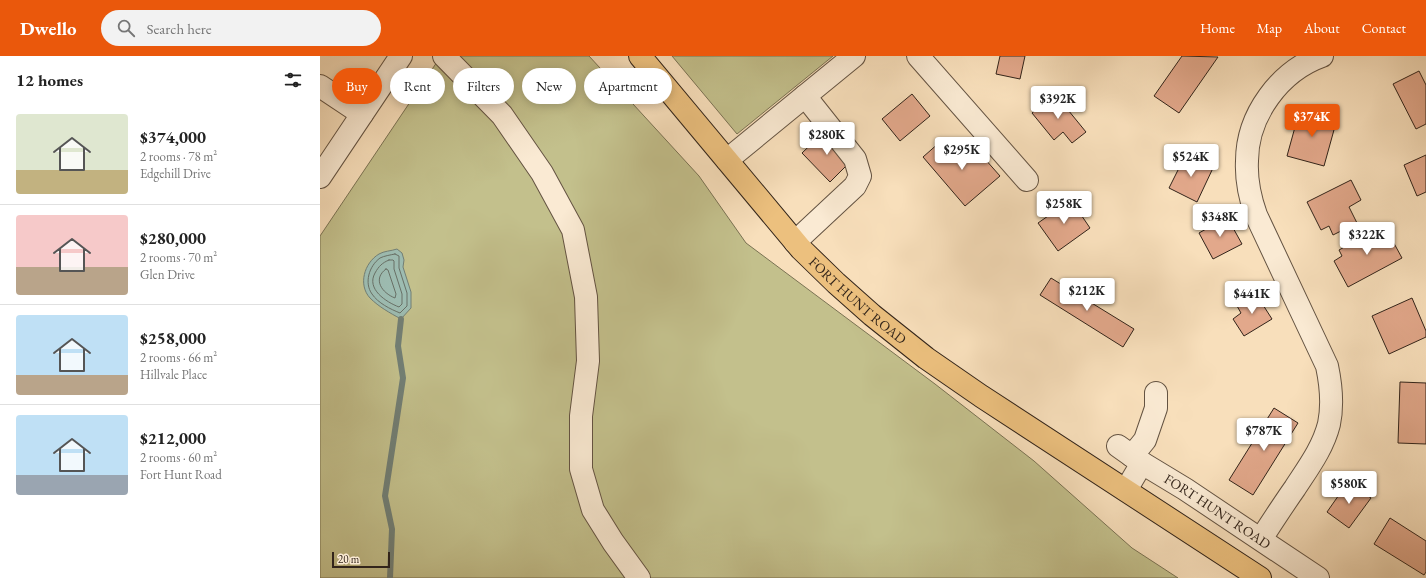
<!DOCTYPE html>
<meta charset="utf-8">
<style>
:root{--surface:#fff;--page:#f2f2f2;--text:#222;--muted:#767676;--line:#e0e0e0;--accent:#ea580c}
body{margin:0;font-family:"EB Garamond",serif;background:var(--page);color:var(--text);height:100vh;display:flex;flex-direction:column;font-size:15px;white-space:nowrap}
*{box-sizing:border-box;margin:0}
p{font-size:13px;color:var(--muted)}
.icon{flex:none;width:22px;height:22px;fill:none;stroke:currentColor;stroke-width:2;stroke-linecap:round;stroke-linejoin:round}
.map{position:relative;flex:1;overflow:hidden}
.sheet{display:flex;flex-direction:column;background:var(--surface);width:320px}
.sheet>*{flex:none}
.hud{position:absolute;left:12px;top:12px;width:380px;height:36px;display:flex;gap:8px}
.scale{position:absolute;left:12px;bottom:10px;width:58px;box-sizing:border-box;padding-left:4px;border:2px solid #32241a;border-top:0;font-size:11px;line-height:14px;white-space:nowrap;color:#32241a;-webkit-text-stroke:3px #faead3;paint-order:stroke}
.price{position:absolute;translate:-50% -34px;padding:0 9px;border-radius:4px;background:#fff;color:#222;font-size:13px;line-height:26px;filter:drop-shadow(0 1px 2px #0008)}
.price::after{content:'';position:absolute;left:50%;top:24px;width:12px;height:9px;margin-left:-6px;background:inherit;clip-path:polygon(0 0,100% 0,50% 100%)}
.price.selected{background:var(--accent);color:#fff}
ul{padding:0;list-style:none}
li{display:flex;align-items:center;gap:12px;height:100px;padding:0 16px}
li+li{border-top:1px solid var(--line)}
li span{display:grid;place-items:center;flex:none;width:112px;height:80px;border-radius:4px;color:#555}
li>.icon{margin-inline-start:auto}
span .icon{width:48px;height:48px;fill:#fffc;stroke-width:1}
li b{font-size:17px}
h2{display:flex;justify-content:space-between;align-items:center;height:48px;padding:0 16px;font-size:17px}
.chip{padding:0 14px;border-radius:18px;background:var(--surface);box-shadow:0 2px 10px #0003;font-size:14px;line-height:36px}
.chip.selected{background:var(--accent);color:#fff}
header{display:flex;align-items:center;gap:24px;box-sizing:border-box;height:56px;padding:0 20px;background:var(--accent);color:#fff}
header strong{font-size:19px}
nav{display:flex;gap:22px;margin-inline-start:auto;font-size:14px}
.search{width:280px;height:36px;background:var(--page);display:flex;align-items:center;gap:10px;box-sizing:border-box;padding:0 14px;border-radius:22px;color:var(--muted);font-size:15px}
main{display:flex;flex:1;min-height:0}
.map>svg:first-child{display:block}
.green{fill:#c3c08c;stroke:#7a7253}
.water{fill:#9dbcb1;stroke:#727f75}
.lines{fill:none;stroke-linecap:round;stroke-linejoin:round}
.shore{stroke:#687066;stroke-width:1}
.stream{stroke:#727f75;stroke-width:6}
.building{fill:#e2a88b;stroke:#32241a}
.minor-casing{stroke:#645342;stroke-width:24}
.major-casing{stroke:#32241a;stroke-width:24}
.minor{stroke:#faead3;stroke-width:22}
.major{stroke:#ecc07e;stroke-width:22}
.labels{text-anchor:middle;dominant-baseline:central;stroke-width:3;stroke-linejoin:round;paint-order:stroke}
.street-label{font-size:14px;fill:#32241a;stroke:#faead3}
</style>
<header>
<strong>Dwello</strong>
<div class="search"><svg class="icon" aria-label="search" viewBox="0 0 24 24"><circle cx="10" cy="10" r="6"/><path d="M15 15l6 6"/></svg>Search here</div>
<nav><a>Home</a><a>Map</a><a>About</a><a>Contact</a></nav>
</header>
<main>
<section class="sheet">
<h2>12 homes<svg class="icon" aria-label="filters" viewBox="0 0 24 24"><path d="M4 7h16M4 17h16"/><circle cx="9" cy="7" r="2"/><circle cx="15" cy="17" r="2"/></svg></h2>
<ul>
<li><span style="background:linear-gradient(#dfe7d0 70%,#c2b280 0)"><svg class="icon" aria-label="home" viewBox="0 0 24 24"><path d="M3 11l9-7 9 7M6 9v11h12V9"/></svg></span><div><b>$374,000</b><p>2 rooms · 78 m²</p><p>Edgehill Drive</p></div></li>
<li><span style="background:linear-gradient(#f6c9c9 65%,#b9a48a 0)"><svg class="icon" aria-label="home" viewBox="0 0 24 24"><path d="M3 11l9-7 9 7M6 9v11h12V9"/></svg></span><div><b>$280,000</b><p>2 rooms · 70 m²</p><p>Glen Drive</p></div></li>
<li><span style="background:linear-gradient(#bfe0f5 75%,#b9a48a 0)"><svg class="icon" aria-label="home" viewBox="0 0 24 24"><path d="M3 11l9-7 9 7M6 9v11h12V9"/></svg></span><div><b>$258,000</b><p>2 rooms · 66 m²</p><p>Hillvale Place</p></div></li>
<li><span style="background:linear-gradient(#bfe0f5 75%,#9aa5b1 0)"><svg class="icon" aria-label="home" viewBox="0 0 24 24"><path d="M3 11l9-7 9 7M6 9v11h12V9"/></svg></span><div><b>$212,000</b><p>2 rooms · 60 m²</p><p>Fort Hunt Road</p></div></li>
</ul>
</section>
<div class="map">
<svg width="1106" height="522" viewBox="0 0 1106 522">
<rect width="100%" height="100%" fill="#f8dfbb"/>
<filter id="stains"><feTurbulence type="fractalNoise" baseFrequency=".005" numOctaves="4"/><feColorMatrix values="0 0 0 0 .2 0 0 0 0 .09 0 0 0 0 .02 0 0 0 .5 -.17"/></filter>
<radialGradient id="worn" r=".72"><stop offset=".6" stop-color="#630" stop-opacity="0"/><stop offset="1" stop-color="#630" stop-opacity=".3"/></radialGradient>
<!-- green -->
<g class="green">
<polygon points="121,0 269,0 379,120 426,187 615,328 714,405 812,492 858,522 0,522 0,180"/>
<polygon points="352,0 513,0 417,78"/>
</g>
<!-- water -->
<path class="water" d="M77,193L82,197L84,204L83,211L91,236V252L81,263C70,257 59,251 50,242C38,229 44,207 59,198C64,195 71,195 77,193Z"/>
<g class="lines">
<!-- shore -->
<g class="shore">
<path d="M75,198L79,200V212L87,237V250L80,257C70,253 58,247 52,238C44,227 49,210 60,202C64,200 70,199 75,198Z"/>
<path d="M69,204H73L74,205V213L82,238V248L79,251C66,246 46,233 55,217C59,210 62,207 69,204Z"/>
<path d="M66,213L68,214L76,238L75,242C62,237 52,223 66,213Z"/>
</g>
<!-- stream -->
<polyline class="stream" points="70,522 72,473 65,440 83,322 78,290 81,263"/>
</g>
<!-- building -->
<g class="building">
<polygon points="680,0 705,0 700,23 676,18"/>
<polygon points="862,0 898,1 859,57 834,40"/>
<polygon points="1099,15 1106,29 1106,68 1096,73 1073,28"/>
<polygon points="592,38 610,60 580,85 562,63"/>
<polygon points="735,38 766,76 752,87 743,76 734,84 712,57"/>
<polygon points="980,53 1017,63 1004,110 967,100"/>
<polygon points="505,75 532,104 510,126 482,97"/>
<polygon points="649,85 680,120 645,150 603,101 620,86 632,100"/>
<polygon points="866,98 893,112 877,146 849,132"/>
<polygon points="1106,99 1106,136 1097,140 1084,109"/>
<polygon points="1031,124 1041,144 1029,151 1037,167 1013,179 1009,170 1001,174 987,146"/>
<polygon points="751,144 770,172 738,195 718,167"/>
<polygon points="907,161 922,188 893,203 879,177"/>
<polygon points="1064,169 1082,202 1028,231 1014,205 1022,200 1019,194"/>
<polygon points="731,222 814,273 803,291 720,239"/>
<polygon points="936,238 952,263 924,280 913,263 921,257 917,250"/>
<polygon points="1092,242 1106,275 1106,281 1069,298 1052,260"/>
<polygon points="1080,326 1106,327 1106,388 1078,387"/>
<polygon points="954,352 978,367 933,439 909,424"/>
<polygon points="1028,426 1051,442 1029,472 1007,456"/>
<polygon points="1070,462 1106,485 1106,516 1104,519 1054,488"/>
</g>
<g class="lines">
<defs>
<g id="minor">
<polyline points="124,0 182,59 222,117 253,174 266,241 268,305 261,360 261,413 273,454 293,486 319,522"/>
<polyline points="598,0 707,124"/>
<polyline points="0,30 42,58"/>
<polyline points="407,104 534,0"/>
<polyline points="0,121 81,0"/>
<polyline points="475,186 535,130 540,120 535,103 485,40"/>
<path id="s1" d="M798,390L822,407L865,433L998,522"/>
<polyline points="812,400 825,384 836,352 836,337"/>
<polyline points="806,434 822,407"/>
<path d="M941,483C952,466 963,449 975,432C988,412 1003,392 1009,368C1013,349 1011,329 1007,310L936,159C930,142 926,124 927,105C927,59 960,15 1002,0"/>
</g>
<g id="major">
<path id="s2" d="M320,0L481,193L516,227L552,259L606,302L661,340L940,522"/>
</g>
</defs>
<!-- minor casing -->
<use href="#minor" class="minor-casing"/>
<!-- major casing -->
<use href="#major" class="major-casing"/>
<!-- minor -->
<use href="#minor" class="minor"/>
<!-- major -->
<use href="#major" class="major"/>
</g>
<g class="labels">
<!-- street labels -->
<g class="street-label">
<text stroke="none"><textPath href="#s2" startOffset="328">FORT HUNT ROAD</textPath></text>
<text stroke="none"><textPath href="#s1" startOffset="119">FORT HUNT ROAD</textPath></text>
</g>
</g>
<rect width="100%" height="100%" filter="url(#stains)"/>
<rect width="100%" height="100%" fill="url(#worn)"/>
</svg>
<div class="scale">20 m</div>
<b class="price" style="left:738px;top:64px">$392K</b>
<b class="price selected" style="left:992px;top:82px">$374K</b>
<b class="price" style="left:507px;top:100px">$280K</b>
<b class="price" style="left:642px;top:115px">$295K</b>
<b class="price" style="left:871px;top:122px">$524K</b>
<b class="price" style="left:744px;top:169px">$258K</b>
<b class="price" style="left:900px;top:182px">$348K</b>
<b class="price" style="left:1047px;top:200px">$322K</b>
<b class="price" style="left:767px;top:256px">$212K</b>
<b class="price" style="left:932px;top:259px">$441K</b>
<b class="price" style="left:944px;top:396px">$787K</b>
<b class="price" style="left:1029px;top:449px">$580K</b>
<div class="hud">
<a class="chip selected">Buy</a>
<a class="chip">Rent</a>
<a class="chip">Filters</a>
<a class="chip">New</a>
<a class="chip">Apartment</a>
</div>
</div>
</main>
